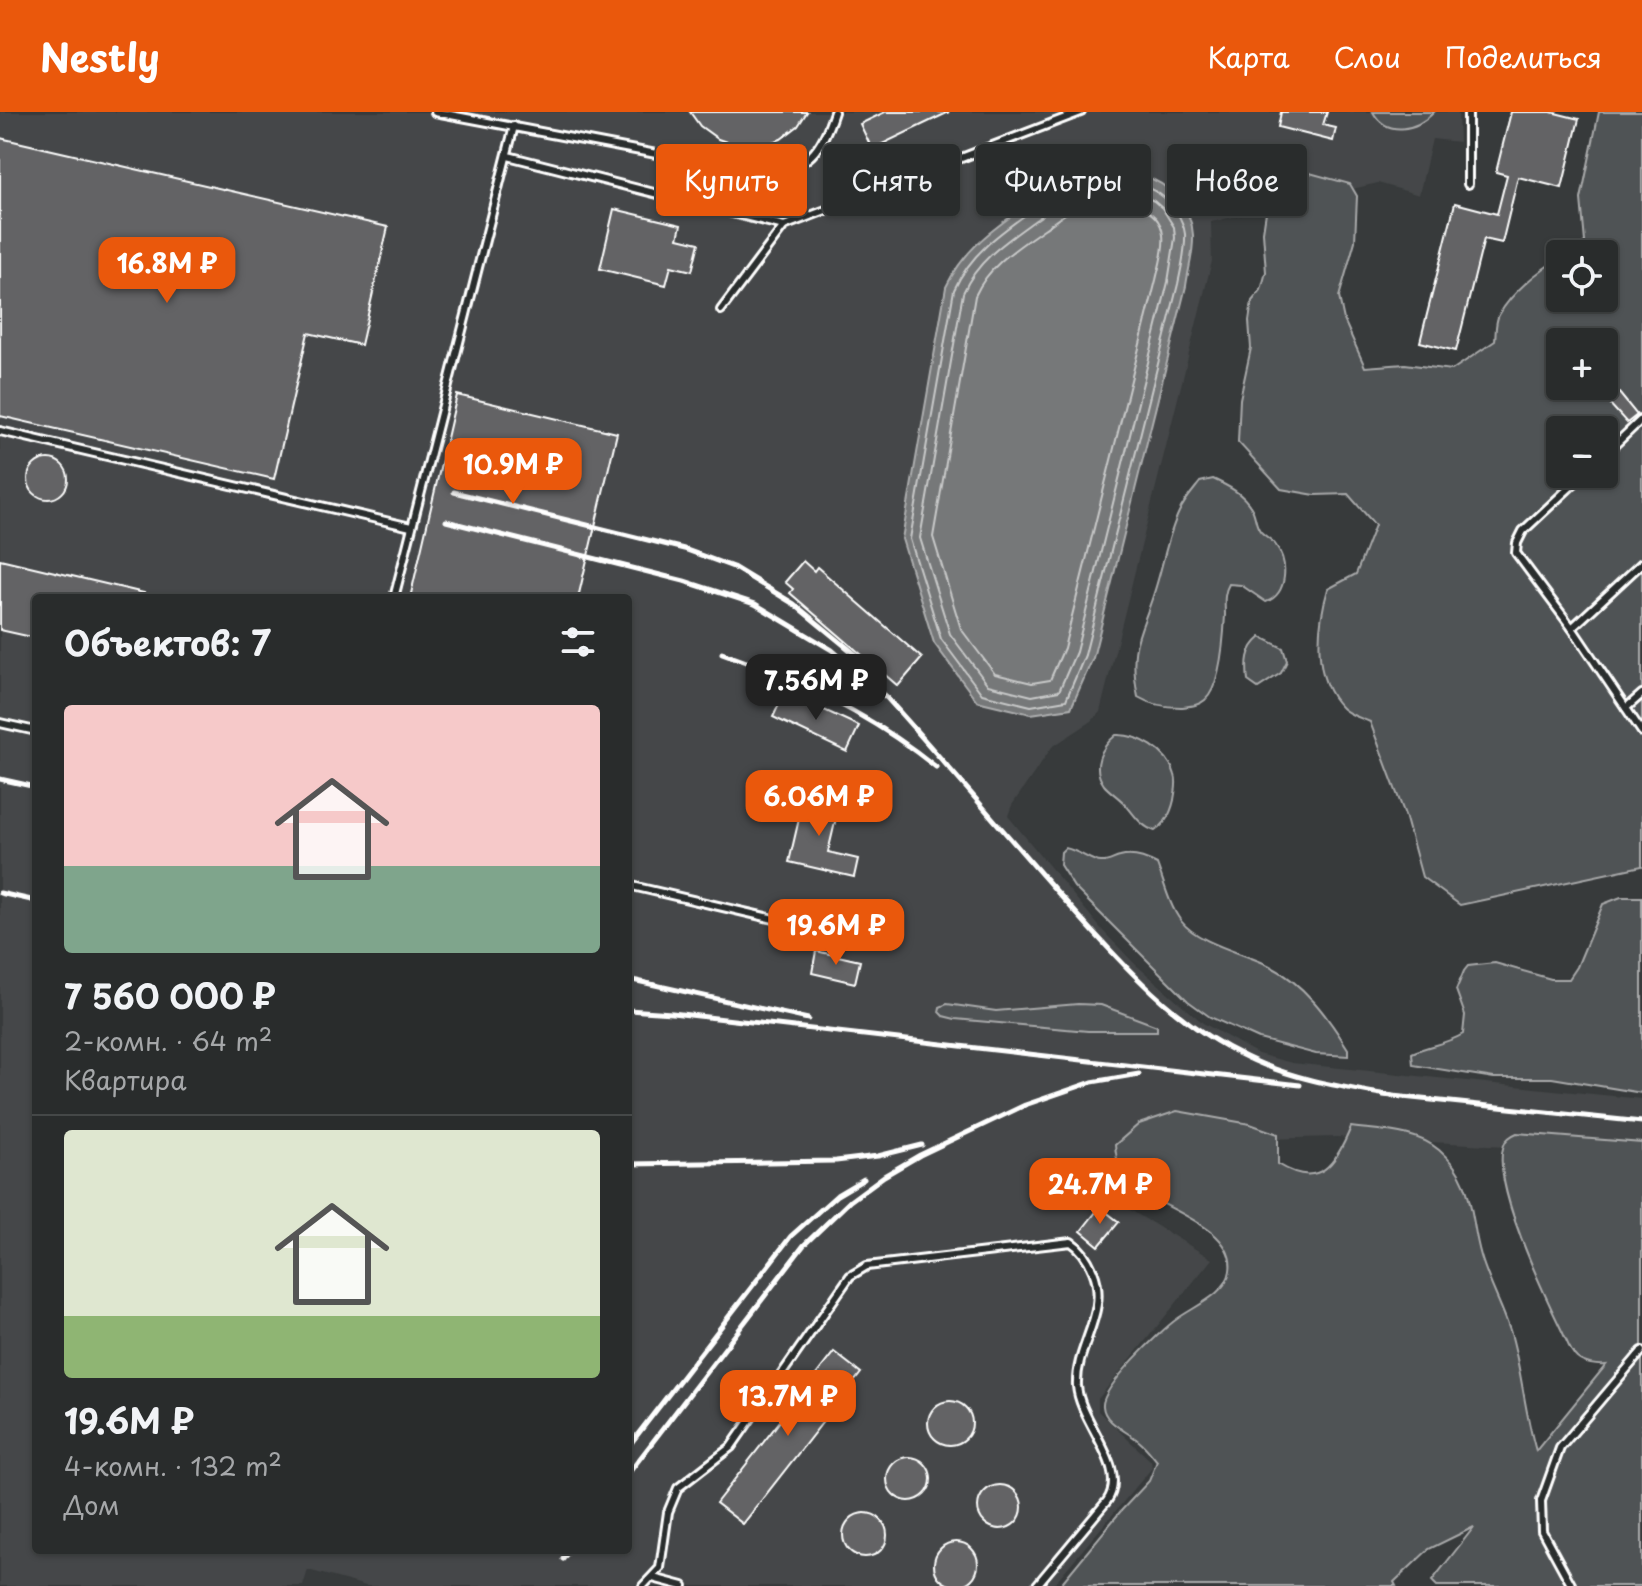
<!DOCTYPE html>
<html lang="ru">
<meta charset="utf-8">
<style>
:root{--surface:#292c2c;--page:#313434;--text:#f1f3f6;--muted:#a5a7a9;--line:#454848;--accent:#ea580c}
body{margin:0;font-family:"Playpen Sans",sans-serif;background:var(--page);color:var(--text);height:100vh;display:flex;flex-direction:column;font-size:30px;white-space:nowrap}
*{box-sizing:border-box;margin:0}
p{font-size:26px;color:var(--muted)}
.icon{flex:none;width:44px;height:44px;fill:none;stroke:currentColor;stroke-width:2;stroke-linecap:round;stroke-linejoin:round}
.map{position:relative;flex:1;overflow:hidden}
.panel{position:absolute;left:32px;top:482px;width:600px;height:960px;display:flex;flex-direction:column;background:var(--surface);border-radius:8px;box-shadow:0 2px 6px #0004,0 0 0 2px var(--line)}
.panel>*{flex:none}
.hud{position:absolute;left:656px;top:32px;width:760px;height:72px;display:flex;gap:16px}
.fabs{position:absolute;left:1546px;top:128px;display:grid;gap:16px}
.fabs a{display:grid;place-items:center;width:72px;height:72px;border-radius:8px;background:var(--surface);box-shadow:0 2px 6px #0004,0 0 0 2px var(--line);font-size:40px}
.price{position:absolute;translate:-50% -68px;padding:0 18px;border-radius:16px;background:var(--accent);color:#fff;font-size:26px;line-height:52px;filter:drop-shadow(0 2px 4px #0008)}
.price::after{content:'';position:absolute;left:50%;top:48px;width:24px;height:18px;margin-left:-12px;background:inherit;clip-path:polygon(0 0,100% 0,50% 100%)}
.price.active{background:#222;color:#fff}
ul{padding:0;list-style:none}
li{display:grid;align-content:center;gap:16px;height:424px;padding:0 32px}
li+li{border-top:2px solid var(--line)}
li span{display:grid;place-items:center;height:248px;border-radius:8px;color:#555}
li>.icon{margin-inline-start:auto}
span .icon{width:144px;height:144px;fill:#fffc;stroke-width:1}
li b{font-size:34px}
h2{display:flex;justify-content:space-between;align-items:center;height:96px;padding:0 32px;font-size:34px}
.tag{padding:0 28px;border-radius:8px;background:var(--surface);box-shadow:0 2px 6px #0004,0 0 0 2px var(--line);font-size:28px;line-height:72px}
.tag.active{background:var(--accent);color:#fff}
header{display:flex;align-items:center;gap:48px;box-sizing:border-box;height:112px;padding:0 40px;background:var(--accent);color:#fff}
header strong{font-size:38px}
nav{display:flex;gap:44px;margin-inline-start:auto;font-size:28px}
.map>svg:first-child{display:block}
.built{fill:#444748;fill-rule:evenodd}
.green{fill:#505354;stroke:#a8a9aa;stroke-width:2;fill-rule:evenodd}
.water{fill:#767879;stroke:#adaeaf;stroke-width:2}
.lines{fill:none;stroke-linecap:round;stroke-linejoin:round}
.shore{stroke:#c8c9c9;stroke-width:2}
.building{fill:#636465;stroke:#fff;stroke-width:2}
.service-casing{stroke:#fff;stroke-width:12}
.service{stroke:#2a2d2e;stroke-width:6}
.rail{stroke:#fff;stroke-width:5}
</style>
<header>
<strong>Nestly</strong>
<nav><a>Карта</a><a>Слои</a><a>Поделиться</a></nav>
</header>
<div class="map">
<svg width="1642" height="1474" viewBox="0 0 1642 1474">
<rect width="100%" height="100%" fill="#373a3b"/>
<filter id="ink" filterUnits="userSpaceOnUse"><feTurbulence type="fractalNoise" baseFrequency=".0125" numOctaves="2"/><feDisplacementMap in="SourceGraphic" scale="16" xChannelSelector="R" yChannelSelector="G"/><feConvolveMatrix kernelMatrix="1 2 1 2 8 2 1 2 1" color-interpolation-filters="sRGB"/></filter>
<g filter="url(#ink)">
<!-- built -->
<path class="built" d="M0,0H1458L1459,30L1432,27L1419,83L1378,71L1211,110L1212,149L1100,600L1092,609L1052,635L1012,693L1008,704L1103,819L1135,852L1203,911L1258,942L1292,951L1642,987V1041L1336,1025L1263,1027L1150,1058L1102,1081L1212,1147L1098,1287V1299L1151,1349L1152,1356L1052,1474H366L308,1458L303,1474H0ZM36,486H628V1438H36Z"/>
<!-- green -->
<g class="green">
<path d="M1373,0H1434C1416,19 1387,25 1373,0Z"/>
<path d="M1599,0H1642V754L1460,793L1422,765L1405,703L1370,610C1361,606 1349,603 1342,596C1312,567 1317,514 1328,477L1356,462L1375,413L1348,382L1315,383L1281,377L1238,330L1240,287L1251,236L1249,209L1252,189L1261,178L1266,160L1263,120L1266,100L1281,67L1299,58L1350,72L1357,84L1355,129L1339,185L1344,208L1365,255L1405,252L1452,258L1495,229C1496,221 1495,210 1499,203C1512,180 1538,159 1560,146V186H1604V142H1566L1585,130L1581,87ZM1560,230H1604V274H1560ZM1560,318H1604V362H1560Z"/>
<path d="M1213,367C1228,374 1243,381 1252,397C1256,404 1255,414 1261,420C1265,424 1271,427 1275,432C1289,450 1288,482 1266,490L1241,473L1229,472C1223,482 1225,492 1225,503C1224,524 1221,574 1205,588C1198,594 1190,594 1181,595C1165,595 1151,593 1138,585C1127,529 1143,521 1157,471C1164,448 1168,423 1179,400C1184,389 1193,379 1200,370Z"/>
<path d="M1261,525L1283,536L1287,549L1281,561L1258,576L1248,569C1246,551 1246,537 1261,525Z"/>
<path d="M1116,623C1139,622 1168,639 1175,663C1178,671 1175,680 1174,688C1171,701 1166,712 1155,719C1139,714 1134,701 1123,690C1117,684 1109,679 1104,673C1091,655 1101,635 1116,623Z"/>
<path d="M1065,736C1078,738 1092,750 1101,750C1108,751 1114,746 1120,745C1133,741 1146,746 1157,752C1164,770 1169,793 1181,809C1198,831 1243,841 1268,853C1304,871 1328,905 1348,937V944L1316,942L1259,927L1210,905L1188,889L1074,775L1060,753L1061,740Z"/>
<path d="M1621,785H1642V981L1552,966H1494L1413,953L1412,941C1429,933 1447,932 1463,922L1465,903L1456,878L1464,859L1468,854L1495,851L1551,867H1569L1577,855L1603,792Z"/>
<polygon points="947,892 996,899 1078,892 1101,893 1157,914 1157,919 1088,919 955,907 943,904 939,900 940,895"/>
<path d="M1177,999L1250,1012L1278,1022V1052C1320,1078 1336,1052 1351,1015C1380,1019 1416,1018 1439,1038C1476,1070 1469,1103 1481,1144C1489,1172 1504,1197 1512,1225C1522,1262 1525,1302 1536,1339L1606,1253C1597,1254 1584,1252 1577,1246C1570,1240 1566,1227 1562,1219C1545,1184 1490,1069 1504,1033C1506,1026 1512,1023 1517,1021L1642,1031V1474H1437L1432,1469L1474,1415L1429,1437L1394,1470L1396,1474H1059L1120,1400L1149,1369L1157,1349C1152,1343 1147,1336 1141,1331C1130,1320 1104,1312 1103,1294C1101,1276 1161,1218 1177,1207C1193,1195 1227,1182 1230,1159C1237,1113 1156,1096 1130,1071C1119,1061 1116,1047 1115,1033L1139,1012Z"/>
</g>
<!-- water -->
<path class="water" d="M1104,61C1117,62 1131,61 1143,64C1168,70 1192,97 1193,123C1194,140 1188,158 1186,174L1093,546L1071,596L1031,602L977,589L934,531L902,427L946,175C964,137 994,116 1027,93C1040,83 1052,71 1068,66C1080,62 1092,61 1104,61Z"/>
<g class="lines">
<!-- shore -->
<g class="shore">
<path d="M1085,70C1120,69 1155,67 1176,99C1181,107 1184,113 1185,122C1186,138 1181,157 1178,172L1085,543L1066,588L1031,594L982,582L941,527L910,427L954,178C970,142 1000,121 1031,99C1049,86 1063,75 1085,70Z"/>
<path d="M1086,80L1137,81L1154,89L1162,96L1174,115L1175,126L1168,170L1076,540L1059,579L1032,584L988,573L950,522L920,426L963,181C978,147 1008,128 1037,107C1054,95 1066,85 1086,80Z"/>
<path d="M1088,91C1114,91 1159,88 1163,123C1165,137 1159,154 1156,168L1064,536L1050,568L1032,571L995,562L961,517L933,425L975,184C989,153 1017,136 1044,117C1059,107 1070,96 1088,91Z"/>
</g>
</g>
<!-- building -->
<g class="building">
<polygon points="690,0 807,0 798,14 781,27 760,34 738,34 718,27 700,14"/>
<polygon points="885,0 949,0 872,37 860,12"/>
<polygon points="1281,0 1327,0 1323,13 1336,16 1333,29 1278,15"/>
<polygon points="1511,0 1551,0 1579,7 1562,76 1518,65 1502,131 1484,127 1456,239 1420,230 1455,91 1497,102 1507,63 1496,60"/>
<polygon points="0,26 388,115 361,233 308,221 274,367 0,304"/>
<polygon points="614,97 681,113 678,126 699,131 692,159 671,154 666,173 600,157"/>
<polygon points="1619,281 1637,303 1627,311 1608,290"/>
<polygon points="457,283 617,321 578,486 410,486"/>
<circle cx="48" cy="367" r="20"/>
<polygon points="0,447 144,481 143,486 36,486 36,526 0,518"/>
<polygon points="803,449 814,459 817,455 922,546 898,574 790,481 793,477 785,470"/>
<polygon points="785,580 859,614 847,640 773,605"/>
<polygon points="805,681 840,689 828,740 858,747 854,765 789,750"/>
<polygon points="816,839 860,849 855,871 812,861"/>
<polygon points="1100,1095 1119,1110 1099,1134 1081,1119"/>
<polygon points="834,1240 861,1261 743,1412 716,1391"/>
<circle cx="950" cy="1311" r="22"/>
<circle cx="909" cy="1367" r="22"/>
<circle cx="1000" cy="1395" r="22"/>
<circle cx="865" cy="1423" r="22"/>
<circle cx="956" cy="1452" r="22"/>
</g>
<g class="lines">
<defs>
<g id="service">
<path d="M435,0L767,63C809,54 821,40 834,0"/>
<polyline points="1468,0 1468,72"/>
<polyline points="508,44 784,114"/>
<polyline points="721,198 784,114 1081,0"/>
<polyline points="0,319 411,415"/>
<polyline points="1604,343 1642,307"/>
<polyline points="1584,362 1523,419 1517,431 1516,441 1572,516 1642,620"/>
<polyline points="394,486 514,14"/>
<polyline points="1572,516 1642,451"/>
<polyline points="1626,596 1642,582"/>
<polyline points="0,611 36,619"/>
<polyline points="628,773 843,823"/>
<polyline points="653,1466 683,1474"/>
<path d="M643,1474L660,1456L668,1400L678,1376L731,1335L850,1164L867,1154L1071,1130C1082,1137 1088,1147 1093,1159C1110,1200 1075,1234 1077,1274C1080,1311 1130,1356 1107,1389L1036,1474"/>
<polyline points="1572,1474 1542,1419 1541,1389 1560,1336 1642,1239"/>
</g>
</defs>
<!-- service casing -->
<use href="#service" class="service-casing"/>
<!-- service -->
<use href="#service" class="service"/>
<!-- rail -->
<g class="rail">
<polyline points="454,380 684,437 733,455 794,492 867,552"/>
<path d="M446,409L684,469L755,492L832,538L887,586C945,650 1001,717 1059,782C1114,843 1170,910 1246,945C1291,967 1342,975 1392,984"/>
<path d="M722,541C799,568 872,603 936,655"/>
<polyline points="0,667 36,675"/>
<polyline points="0,781 36,789"/>
<polyline points="628,867 808,907"/>
<polyline points="628,898 672,901 1300,973"/>
<polyline points="1383,983 1642,1010"/>
<polyline points="628,1052 836,1049 878,1044 922,1033"/>
<polyline points="628,1335 791,1124 837,1083 864,1067"/>
<polyline points="628,1362 804,1133 850,1089 884,1064 920,1043 1025,993 1092,970 1139,962"/>
<polyline points="549,1439 549,1438"/>
<polyline points="563,1447 569,1438"/>
</g>
</g>
</g>
</svg>
<div class="fabs">
<a><svg class="icon" aria-label="locate" viewBox="0 0 24 24"><circle cx="12" cy="12" r="6"/><path d="M12 2v4M12 18v4M2 12h4M18 12h4"/></svg></a>
<a>+</a>
<a>−</a>
</div>
<b class="price" style="left:167px;top:193px">16.8M ₽</b>
<b class="price" style="left:513px;top:394px">10.9M ₽</b>
<b class="price active" style="left:816px;top:610px">7.56M ₽</b>
<b class="price" style="left:819px;top:726px">6.06M ₽</b>
<b class="price" style="left:836px;top:855px">19.6M ₽</b>
<b class="price" style="left:1100px;top:1114px">24.7M ₽</b>
<b class="price" style="left:788px;top:1326px">13.7M ₽</b>
<div class="hud">
<a class="tag active">Купить</a>
<a class="tag">Снять</a>
<a class="tag">Фильтры</a>
<a class="tag">Новое</a>
</div>
<section class="panel">
<h2>Объектов: 7<svg class="icon" aria-label="filters" viewBox="0 0 24 24"><path d="M4 7h16M4 17h16"/><circle cx="9" cy="7" r="2"/><circle cx="15" cy="17" r="2"/></svg></h2>
<ul>
<li><span style="background:linear-gradient(#f6c9c9 65%,#7fa58c 0)"><svg class="icon" aria-label="home" viewBox="0 0 24 24"><path d="M3 11l9-7 9 7M6 9v11h12V9"/></svg></span><div><b>7 560 000 ₽</b><p>2-комн. · 64 m²</p><p>Квартира</p></div></li>
<li><span style="background:linear-gradient(#dfe7d0 75%,#8fb573 0)"><svg class="icon" aria-label="home" viewBox="0 0 24 24"><path d="M3 11l9-7 9 7M6 9v11h12V9"/></svg></span><div><b>19.6M ₽</b><p>4-комн. · 132 m²</p><p>Дом</p></div></li>
</ul>
</section>
</div>
